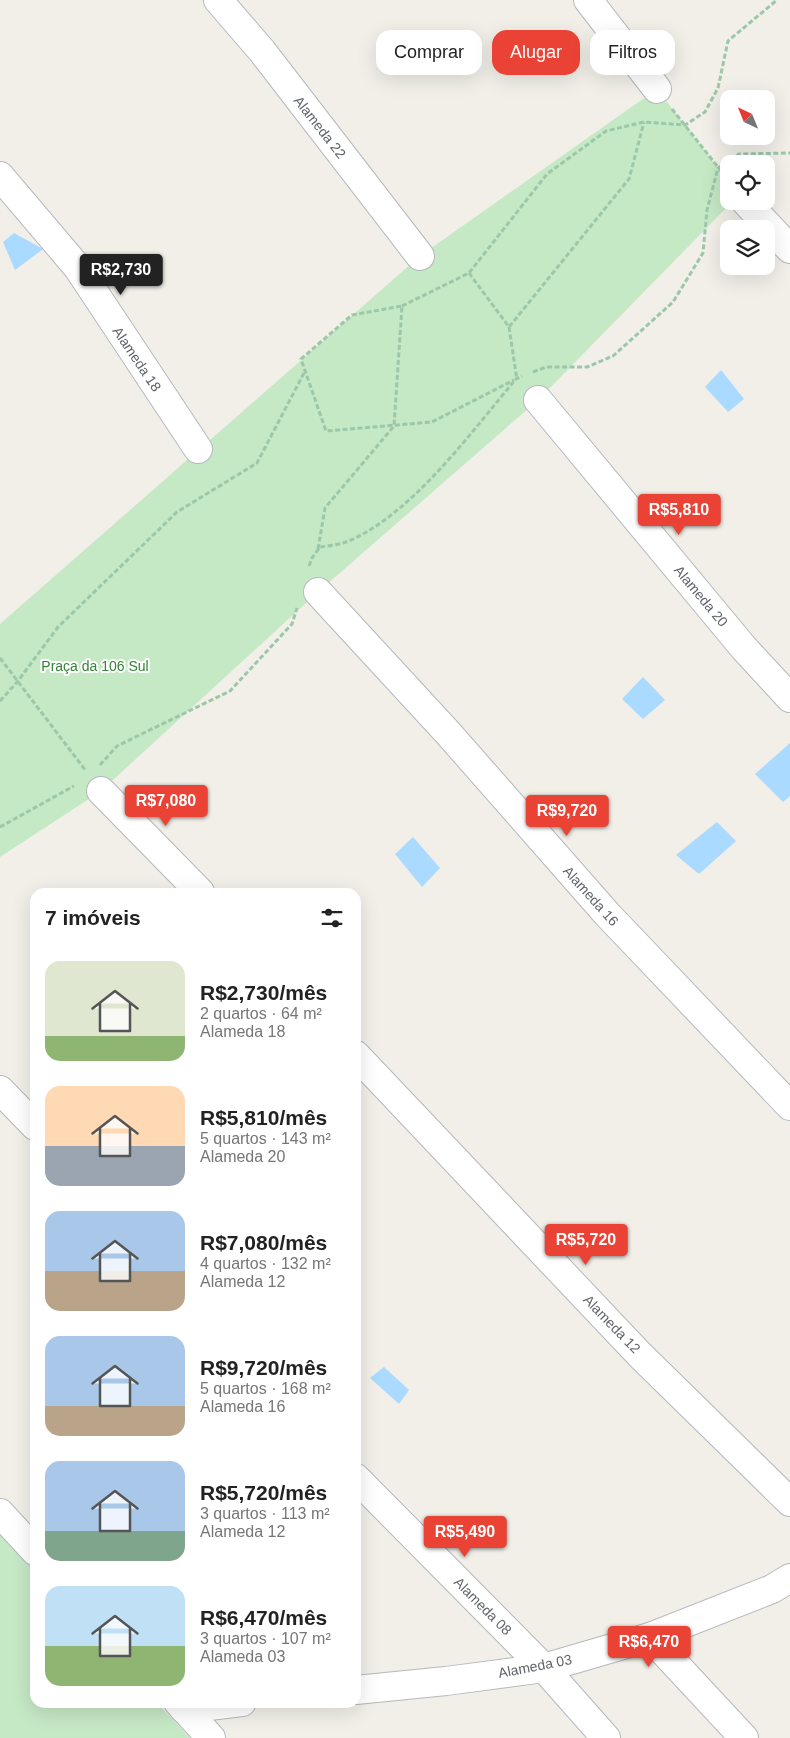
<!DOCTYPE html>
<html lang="pt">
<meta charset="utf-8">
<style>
:root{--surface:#fff;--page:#f2f2f2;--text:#222;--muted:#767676;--accent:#ea4335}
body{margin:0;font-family:Arial,sans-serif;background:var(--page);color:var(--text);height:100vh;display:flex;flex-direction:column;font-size:19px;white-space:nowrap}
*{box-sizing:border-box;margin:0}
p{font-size:16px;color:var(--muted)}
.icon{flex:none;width:28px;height:28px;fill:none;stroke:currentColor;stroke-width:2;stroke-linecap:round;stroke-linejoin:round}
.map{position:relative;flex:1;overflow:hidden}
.side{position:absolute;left:30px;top:888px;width:331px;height:820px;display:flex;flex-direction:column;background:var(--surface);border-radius:15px;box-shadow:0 5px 20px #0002}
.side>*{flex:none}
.hud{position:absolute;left:376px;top:30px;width:339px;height:45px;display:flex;gap:10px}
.needle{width:32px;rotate:317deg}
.tools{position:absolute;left:720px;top:90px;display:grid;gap:10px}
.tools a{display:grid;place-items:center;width:55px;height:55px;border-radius:10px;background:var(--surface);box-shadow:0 5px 20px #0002;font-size:25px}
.price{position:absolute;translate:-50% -42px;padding:0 11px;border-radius:5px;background:var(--accent);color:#fff;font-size:16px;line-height:32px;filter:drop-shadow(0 1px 2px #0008)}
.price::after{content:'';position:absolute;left:50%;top:30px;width:15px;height:11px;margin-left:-8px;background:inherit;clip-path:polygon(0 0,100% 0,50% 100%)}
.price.current{background:#222;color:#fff}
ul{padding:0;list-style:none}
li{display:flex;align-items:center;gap:15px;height:125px;padding:0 15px}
li span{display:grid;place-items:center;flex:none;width:140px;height:100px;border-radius:15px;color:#555}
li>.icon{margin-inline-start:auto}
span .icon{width:60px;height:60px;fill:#fffc;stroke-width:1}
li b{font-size:21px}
h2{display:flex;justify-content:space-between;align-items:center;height:60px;padding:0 15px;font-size:21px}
.tag{padding:0 18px;border-radius:15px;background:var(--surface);box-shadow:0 5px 20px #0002;font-size:18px;line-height:45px}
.tag.current{background:var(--accent);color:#fff}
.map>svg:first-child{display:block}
.green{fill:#c5e8c5}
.water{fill:#aadaff}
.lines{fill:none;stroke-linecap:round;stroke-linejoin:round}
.street-casing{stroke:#b5b8bc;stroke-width:30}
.path{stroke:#9cc7a9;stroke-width:3;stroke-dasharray:5 2.5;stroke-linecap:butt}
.street{stroke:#fff;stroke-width:28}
.labels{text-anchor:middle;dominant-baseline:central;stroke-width:4;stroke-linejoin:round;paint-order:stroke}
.street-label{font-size:14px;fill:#5f6368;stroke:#fff}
.park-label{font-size:14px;fill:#348238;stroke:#fff}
</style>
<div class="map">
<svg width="790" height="1738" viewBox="0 0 790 1738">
<rect width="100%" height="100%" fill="#f1efe8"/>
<!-- green -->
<g class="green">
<polygon points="657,89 729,182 729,201 733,201 538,400 318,592 101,791 0,857 0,624 420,256"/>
<polygon points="0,1534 35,1571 35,1702 157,1703 190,1738 0,1738"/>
</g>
<!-- water -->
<g class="water">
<polygon points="14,233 43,249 15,270 3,242"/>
<polygon points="721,370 744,399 728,412 705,387"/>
<polygon points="643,677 665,700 643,719 622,699"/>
<polygon points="790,743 790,796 783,802 755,774"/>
<polygon points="717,822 736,841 699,874 676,855"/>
<polygon points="413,837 440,868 422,887 395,854"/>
<polygon points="384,1367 409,1390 399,1404 370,1378"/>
</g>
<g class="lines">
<defs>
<g id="street">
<polyline points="218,0 262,51 420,256"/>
<polyline points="588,0 657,89"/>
<polyline points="0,176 78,268 198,449"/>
<polyline points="745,201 790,249"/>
<polyline points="538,400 743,647 790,698"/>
<polyline points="318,592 448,733 607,914 790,1106"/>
<polyline points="101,791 200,892"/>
<polyline points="356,1055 640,1355 790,1502"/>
<polyline points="0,1090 35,1126"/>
<polyline points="356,1478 544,1668 606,1738"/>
<polyline points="0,1513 35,1551"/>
<polyline points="650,1637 744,1738"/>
<polyline points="356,1690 446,1681 544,1668 650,1637 772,1589 790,1578"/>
<polyline points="178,1702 211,1738"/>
<polyline points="184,1709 242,1702"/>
</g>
</defs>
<!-- street casing -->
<use href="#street" class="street-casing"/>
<!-- path -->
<g class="path">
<polyline points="672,109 729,181"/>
<polyline points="469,273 509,327 629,179 644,122"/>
<polyline points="402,306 469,273 547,174 606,131 644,122 685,125 705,112 718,88 728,41 777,0"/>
<polyline points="509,327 517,380"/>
<polyline points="533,372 546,367 587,367 613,356 673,302 703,253 707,210 718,168 739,154 790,153"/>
<polyline points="318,549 325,508 394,426 402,306 352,315 301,359 326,431 432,422 514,380"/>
<path d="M309,566L312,558L320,547C328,546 338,545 346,542C410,517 472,431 516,379L522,376"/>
<polyline points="0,658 86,771"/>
<polyline points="0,701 18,681 58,627 177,512 257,463 305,371"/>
<polyline points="100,765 117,746 230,691 292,624 297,608"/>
<polyline points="0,827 74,786"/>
</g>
<!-- street -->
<use href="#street" class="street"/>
</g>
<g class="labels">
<!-- street labels -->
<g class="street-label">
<text transform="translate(320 127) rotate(52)">Alameda 22</text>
<text transform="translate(137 359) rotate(56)">Alameda 18</text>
<text transform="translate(701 596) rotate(50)">Alameda 20</text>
<text transform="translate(591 896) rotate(48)">Alameda 16</text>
<text transform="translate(612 1324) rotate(46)">Alameda 12</text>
<text transform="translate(483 1606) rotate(45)">Alameda 08</text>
<text transform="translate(535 1666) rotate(-11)">Alameda 03</text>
</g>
<!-- park labels -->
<g class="park-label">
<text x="95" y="666">Praça da 106 Sul</text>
</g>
</g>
</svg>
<div class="tools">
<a><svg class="needle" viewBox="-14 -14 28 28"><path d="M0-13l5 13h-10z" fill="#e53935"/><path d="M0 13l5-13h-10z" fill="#767676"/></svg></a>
<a><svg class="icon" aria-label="locate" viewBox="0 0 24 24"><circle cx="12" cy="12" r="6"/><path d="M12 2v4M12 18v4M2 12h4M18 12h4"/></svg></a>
<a><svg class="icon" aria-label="layers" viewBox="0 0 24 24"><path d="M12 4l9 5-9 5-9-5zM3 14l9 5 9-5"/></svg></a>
</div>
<b class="price current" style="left:121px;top:296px">R$2,730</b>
<b class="price" style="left:679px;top:536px">R$5,810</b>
<b class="price" style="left:166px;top:827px">R$7,080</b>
<b class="price" style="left:567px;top:837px">R$9,720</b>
<b class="price" style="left:586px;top:1266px">R$5,720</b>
<b class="price" style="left:465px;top:1558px">R$5,490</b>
<b class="price" style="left:649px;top:1668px">R$6,470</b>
<div class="hud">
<a class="tag">Comprar</a>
<a class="tag current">Alugar</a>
<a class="tag">Filtros</a>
</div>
<section class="side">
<h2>7 imóveis<svg class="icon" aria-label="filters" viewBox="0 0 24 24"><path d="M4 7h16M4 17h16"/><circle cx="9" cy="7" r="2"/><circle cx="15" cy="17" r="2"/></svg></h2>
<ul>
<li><span style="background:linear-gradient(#dfe7d0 75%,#8fb573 0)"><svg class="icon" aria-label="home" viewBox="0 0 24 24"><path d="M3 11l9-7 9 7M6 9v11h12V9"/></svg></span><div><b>R$2,730/mês</b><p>2 quartos · 64 m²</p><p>Alameda 18</p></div></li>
<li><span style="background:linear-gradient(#ffd9b3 60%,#9aa5b1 0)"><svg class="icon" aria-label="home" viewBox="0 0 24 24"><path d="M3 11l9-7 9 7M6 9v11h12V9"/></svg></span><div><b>R$5,810/mês</b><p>5 quartos · 143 m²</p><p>Alameda 20</p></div></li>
<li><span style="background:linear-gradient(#a9c7e8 60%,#b9a48a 0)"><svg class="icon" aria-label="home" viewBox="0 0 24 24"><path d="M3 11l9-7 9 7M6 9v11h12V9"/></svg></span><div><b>R$7,080/mês</b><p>4 quartos · 132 m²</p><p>Alameda 12</p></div></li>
<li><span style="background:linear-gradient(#a9c7e8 70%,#b9a48a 0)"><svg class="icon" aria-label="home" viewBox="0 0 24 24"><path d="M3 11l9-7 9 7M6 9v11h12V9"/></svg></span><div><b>R$9,720/mês</b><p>5 quartos · 168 m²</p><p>Alameda 16</p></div></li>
<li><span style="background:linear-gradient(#a9c7e8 70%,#7fa58c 0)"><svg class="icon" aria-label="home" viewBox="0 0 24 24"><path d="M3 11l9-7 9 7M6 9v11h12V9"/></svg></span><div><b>R$5,720/mês</b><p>3 quartos · 113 m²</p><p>Alameda 12</p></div></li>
<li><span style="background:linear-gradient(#bfe0f5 60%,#8fb573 0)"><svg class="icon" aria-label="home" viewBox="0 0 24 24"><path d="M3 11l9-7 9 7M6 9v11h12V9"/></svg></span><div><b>R$6,470/mês</b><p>3 quartos · 107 m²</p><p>Alameda 03</p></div></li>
</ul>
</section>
</div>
